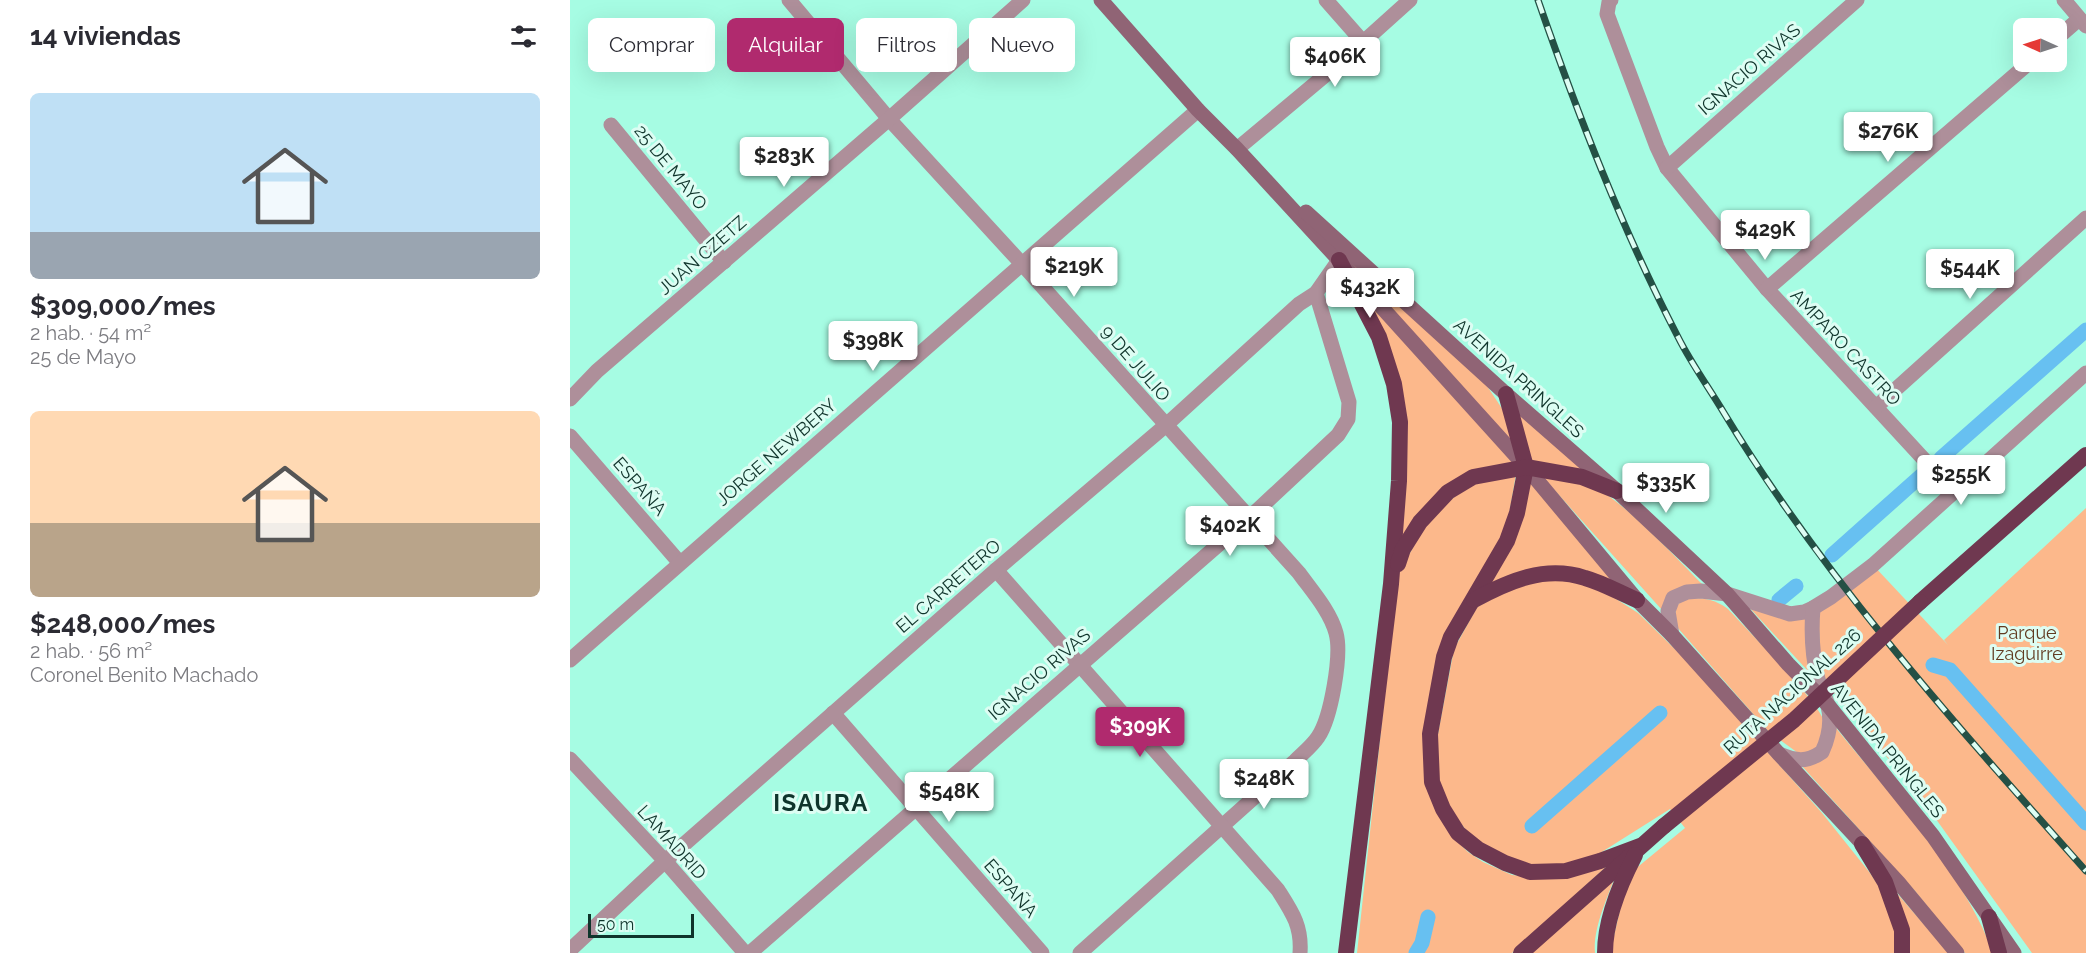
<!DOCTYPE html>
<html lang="es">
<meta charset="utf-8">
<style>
:root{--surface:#fff;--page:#f2f2f3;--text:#2b2b33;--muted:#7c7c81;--accent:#b02a6e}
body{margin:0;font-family:Raleway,sans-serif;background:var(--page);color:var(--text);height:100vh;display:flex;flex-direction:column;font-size:22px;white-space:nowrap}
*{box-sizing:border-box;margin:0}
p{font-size:20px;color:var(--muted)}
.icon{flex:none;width:33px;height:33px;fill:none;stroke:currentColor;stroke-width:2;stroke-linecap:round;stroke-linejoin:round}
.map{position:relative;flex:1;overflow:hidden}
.side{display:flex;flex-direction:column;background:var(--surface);width:570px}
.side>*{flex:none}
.hud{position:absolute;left:18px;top:18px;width:570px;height:54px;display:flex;gap:12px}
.needle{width:39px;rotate:273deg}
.buttons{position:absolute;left:1443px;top:18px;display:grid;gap:12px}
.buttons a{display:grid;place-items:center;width:54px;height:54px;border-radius:9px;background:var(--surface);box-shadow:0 6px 24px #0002;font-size:30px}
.scale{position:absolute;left:18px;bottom:15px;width:106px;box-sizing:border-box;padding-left:6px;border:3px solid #0f342b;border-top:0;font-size:16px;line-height:21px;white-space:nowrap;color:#0f342b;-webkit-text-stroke:4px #ddfdf3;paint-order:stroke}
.price{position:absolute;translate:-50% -51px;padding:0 14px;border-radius:6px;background:#fff;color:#222;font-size:20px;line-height:39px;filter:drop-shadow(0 2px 3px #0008)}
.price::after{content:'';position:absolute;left:50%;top:36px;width:18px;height:14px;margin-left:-9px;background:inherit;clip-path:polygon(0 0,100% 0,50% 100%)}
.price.on{background:var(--accent);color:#fff}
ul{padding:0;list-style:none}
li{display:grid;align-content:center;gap:12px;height:318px;padding:0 30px}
li span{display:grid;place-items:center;height:186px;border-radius:9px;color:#555}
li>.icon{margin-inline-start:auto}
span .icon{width:108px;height:108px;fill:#fffc;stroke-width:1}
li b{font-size:26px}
h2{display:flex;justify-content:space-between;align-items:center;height:72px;padding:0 30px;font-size:26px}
.pill{padding:0 21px;border-radius:9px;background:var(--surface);box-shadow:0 6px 24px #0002;font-size:21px;line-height:54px}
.pill.on{background:var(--accent);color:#fff}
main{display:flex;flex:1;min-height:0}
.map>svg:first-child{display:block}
.green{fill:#fcb88b}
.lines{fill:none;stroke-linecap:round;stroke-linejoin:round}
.canal{stroke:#67c0f1;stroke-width:15}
.minor{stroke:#ae8f9a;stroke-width:15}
.secondary{stroke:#906475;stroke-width:15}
.trunk{stroke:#6f3850;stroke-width:16}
.rail-casing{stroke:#245045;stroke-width:7}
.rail{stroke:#ddfdf3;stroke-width:4.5;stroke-dasharray:14;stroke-linecap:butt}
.trunk-bridge{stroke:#6f3850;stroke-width:16}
.labels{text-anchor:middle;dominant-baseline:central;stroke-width:6;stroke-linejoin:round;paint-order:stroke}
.street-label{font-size:18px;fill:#0f342b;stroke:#ddfdf3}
.park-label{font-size:18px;fill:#613b20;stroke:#ddfdf3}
.district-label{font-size:24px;font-weight:bold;letter-spacing:1.5px;fill:#0f342b;stroke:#ddfdf3}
</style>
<main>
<section class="side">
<h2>14 viviendas<svg class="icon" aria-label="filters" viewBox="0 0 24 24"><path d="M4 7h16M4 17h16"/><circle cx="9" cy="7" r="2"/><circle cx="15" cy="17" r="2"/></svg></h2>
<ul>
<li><span style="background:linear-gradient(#bfe0f5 75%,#9aa5b1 0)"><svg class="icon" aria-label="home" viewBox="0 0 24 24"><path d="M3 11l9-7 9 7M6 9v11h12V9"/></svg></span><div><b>$309,000/mes</b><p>2 hab. · 54 m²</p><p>25 de Mayo</p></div></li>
<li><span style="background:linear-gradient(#ffd9b3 60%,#b9a48a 0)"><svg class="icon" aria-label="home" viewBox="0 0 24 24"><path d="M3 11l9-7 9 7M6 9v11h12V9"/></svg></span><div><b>$248,000/mes</b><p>2 hab. · 56 m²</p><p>Coronel Benito Machado</p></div></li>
</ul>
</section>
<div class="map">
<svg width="1516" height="953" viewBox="0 0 1516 953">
<rect width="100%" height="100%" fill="#a6fce3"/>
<!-- green -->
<g class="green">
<polygon points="783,261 915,383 937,416 942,443 780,265"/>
<polygon points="801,303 945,465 902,471 829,547 835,453"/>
<polygon points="946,408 1018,474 960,463"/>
<polygon points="946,474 935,538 892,606 854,739 883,837 898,852 913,862 942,875 966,878 1036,867 942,953 787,953 825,600 829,573 859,518 901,483"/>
<path d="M971,475C986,478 1002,479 1017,484C1049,495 1106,558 1132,584L1092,610Z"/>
<polygon points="959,480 1049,586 1008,570 920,584"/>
<polygon points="1516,508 1516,953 1462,953 1353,801 1261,689 1251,671 1248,610 1303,565 1378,645 1374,640"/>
<polygon points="1008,580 1043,597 1068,613 1116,660 1252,813 1300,873 1312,891 1326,930 1327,953 1040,953 1058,875 1115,828 1100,809 1027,855 994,865 957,866 907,843 876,806 866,774 867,739 884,649 907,607 955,581"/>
<path d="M1115,598C1133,598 1143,598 1158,609C1175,628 1251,703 1254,722C1255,734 1248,743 1244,753H1228L1199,732L1107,627L1105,607Z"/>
<polygon points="1177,605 1235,619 1238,671"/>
<path d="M1266,728C1319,794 1395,874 1423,953H1395L1345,891L1231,765C1258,756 1260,758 1266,728Z"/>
<path d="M1044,879C1036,902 1023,928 1025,953H961Z"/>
<polygon points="1324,890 1379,953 1338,953"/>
</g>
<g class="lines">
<!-- canal -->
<g class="canal">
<polyline points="1371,458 1516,330"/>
<polyline points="1262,555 1353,474"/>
<polyline points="1209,600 1226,586"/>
<polyline points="1363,665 1380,670 1516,823"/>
<polyline points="962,826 1090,713"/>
<polyline points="846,953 852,943 858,917"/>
</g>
<!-- minor -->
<g class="minor">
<path d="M219,0L319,119L452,264L729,573C742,591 760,611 766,633C772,655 761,718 748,737C742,746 733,753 725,761L510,953"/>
<polyline points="756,0 793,42"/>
<polyline points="1041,0 1039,2 1037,14 1087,147 1097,168 1197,289 1383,491"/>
<polyline points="1494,0 1516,26"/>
<polyline points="1486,39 1509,19"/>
<polyline points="41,125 154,262"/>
<polyline points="667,149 771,62 840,0"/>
<polyline points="1097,168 1287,0"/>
<polyline points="1197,289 1460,62"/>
<polyline points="0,399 27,371 319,119 453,0"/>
<polyline points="1306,407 1516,218"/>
<polyline points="0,436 109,562"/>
<path d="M426,570L708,890C722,912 732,926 730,953"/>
<polyline points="1102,635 1098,611 1103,598 1117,592 1131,591 1157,594 1220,614 1234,612 1243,608 1261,597 1303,565 1516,373"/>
<polyline points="0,660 628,110"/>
<polyline points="263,713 472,953"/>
<path d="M1209,754C1226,761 1236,763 1252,752C1259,737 1262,722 1258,706C1256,697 1250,688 1248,679C1242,655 1241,633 1243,608"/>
<polyline points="0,759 95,861 175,953"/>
<polyline points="0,950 95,861 426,570 595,426 729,304 746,293 769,260 777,252"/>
<polyline points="180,953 679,518 768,435 778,419 779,402 746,293"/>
</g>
<!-- secondary -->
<g class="secondary">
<polyline points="531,0 628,110 667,149 769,260 956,467 1067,600 1102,635 1209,754 1328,882 1387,953"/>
<polyline points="736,212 936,394 1047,491 1157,594 1218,664 1258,705 1363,836 1444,953"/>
</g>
<!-- trunk -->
<g class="trunk">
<polyline points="769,260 809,337 824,384 830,422 829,481 821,584 776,953"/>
<polyline points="936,394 956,467 947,513 937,541 881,637 874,657 860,734 862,782 873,809 888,833 908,849 935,863 960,872 996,871 1030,861 1070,846"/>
<polyline points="828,564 833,549 850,522 878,492 903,477 956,467 1012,477 1047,491"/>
<path d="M904,600C939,581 975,565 1015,578C1033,583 1050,593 1067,600"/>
<polyline points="1350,602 1516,455"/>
<polyline points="1292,844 1315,882 1332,930 1332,953"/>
<polyline points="1419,917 1429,953"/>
<polyline points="951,953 1094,826"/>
<path d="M1035,953C1035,919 1050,884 1065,855"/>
</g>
<defs>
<path id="rail" d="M968,0C1008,115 1052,229 1108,337C1121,363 1139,388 1154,413C1255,580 1387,726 1516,871"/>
</defs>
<!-- rail casing -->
<use href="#rail" class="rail-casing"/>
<!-- rail -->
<use href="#rail" class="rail"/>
<!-- trunk-bridge -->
<polyline class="trunk-bridge" points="1094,826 1224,720 1350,602"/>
</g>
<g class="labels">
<!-- street labels -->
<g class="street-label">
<text transform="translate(1179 69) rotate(-41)">IGNACIO RIVAS</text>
<text transform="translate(101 167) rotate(51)">25 DE MAYO</text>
<text transform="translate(132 255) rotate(-41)">JUAN CZETZ</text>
<text transform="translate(1276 347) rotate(47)">AMPARO CASTRO</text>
<text transform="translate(566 363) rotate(49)">9 DE JULIO</text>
<text transform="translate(949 378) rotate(42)">AVENIDA PRINGLES</text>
<text transform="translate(206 452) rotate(-41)">JORGE NEWBERY</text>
<text transform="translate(70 486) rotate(49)">ESPAÑA</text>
<text transform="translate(378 586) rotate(-41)">EL CARRETERO</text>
<text transform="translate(469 674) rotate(-41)">IGNACIO RIVAS</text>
<text transform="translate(1222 691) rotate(-42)">RUTA NACIONAL 226</text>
<text transform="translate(1318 750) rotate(51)">AVENIDA PRINGLES</text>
<text transform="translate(102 842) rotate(48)">LAMADRID</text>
<text transform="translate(441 888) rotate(49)">ESPAÑA</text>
</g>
<!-- park labels -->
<g class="park-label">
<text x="1457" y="632">Parque<tspan x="1457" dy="21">Izaguirre</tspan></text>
</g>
<!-- district labels -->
<g class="district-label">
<text x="251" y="802">ISAURA</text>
</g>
</g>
</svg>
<div class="buttons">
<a><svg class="needle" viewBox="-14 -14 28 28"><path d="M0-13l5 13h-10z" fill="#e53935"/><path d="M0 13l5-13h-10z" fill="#7c7c81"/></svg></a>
</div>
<div class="scale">50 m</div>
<b class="price" style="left:765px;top:88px">$406K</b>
<b class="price" style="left:1318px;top:163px">$276K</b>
<b class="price" style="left:214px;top:188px">$283K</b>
<b class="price" style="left:1195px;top:261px">$429K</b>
<b class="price" style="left:504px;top:298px">$219K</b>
<b class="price" style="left:1400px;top:300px">$544K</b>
<b class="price" style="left:800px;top:319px">$432K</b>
<b class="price" style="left:303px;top:372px">$398K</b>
<b class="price" style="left:1391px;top:506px">$255K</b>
<b class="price" style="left:1096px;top:514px">$335K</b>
<b class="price" style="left:660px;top:557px">$402K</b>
<b class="price on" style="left:570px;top:758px">$309K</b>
<b class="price" style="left:694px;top:810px">$248K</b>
<b class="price" style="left:379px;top:823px">$548K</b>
<div class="hud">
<a class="pill">Comprar</a>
<a class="pill on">Alquilar</a>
<a class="pill">Filtros</a>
<a class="pill">Nuevo</a>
</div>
</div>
</main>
